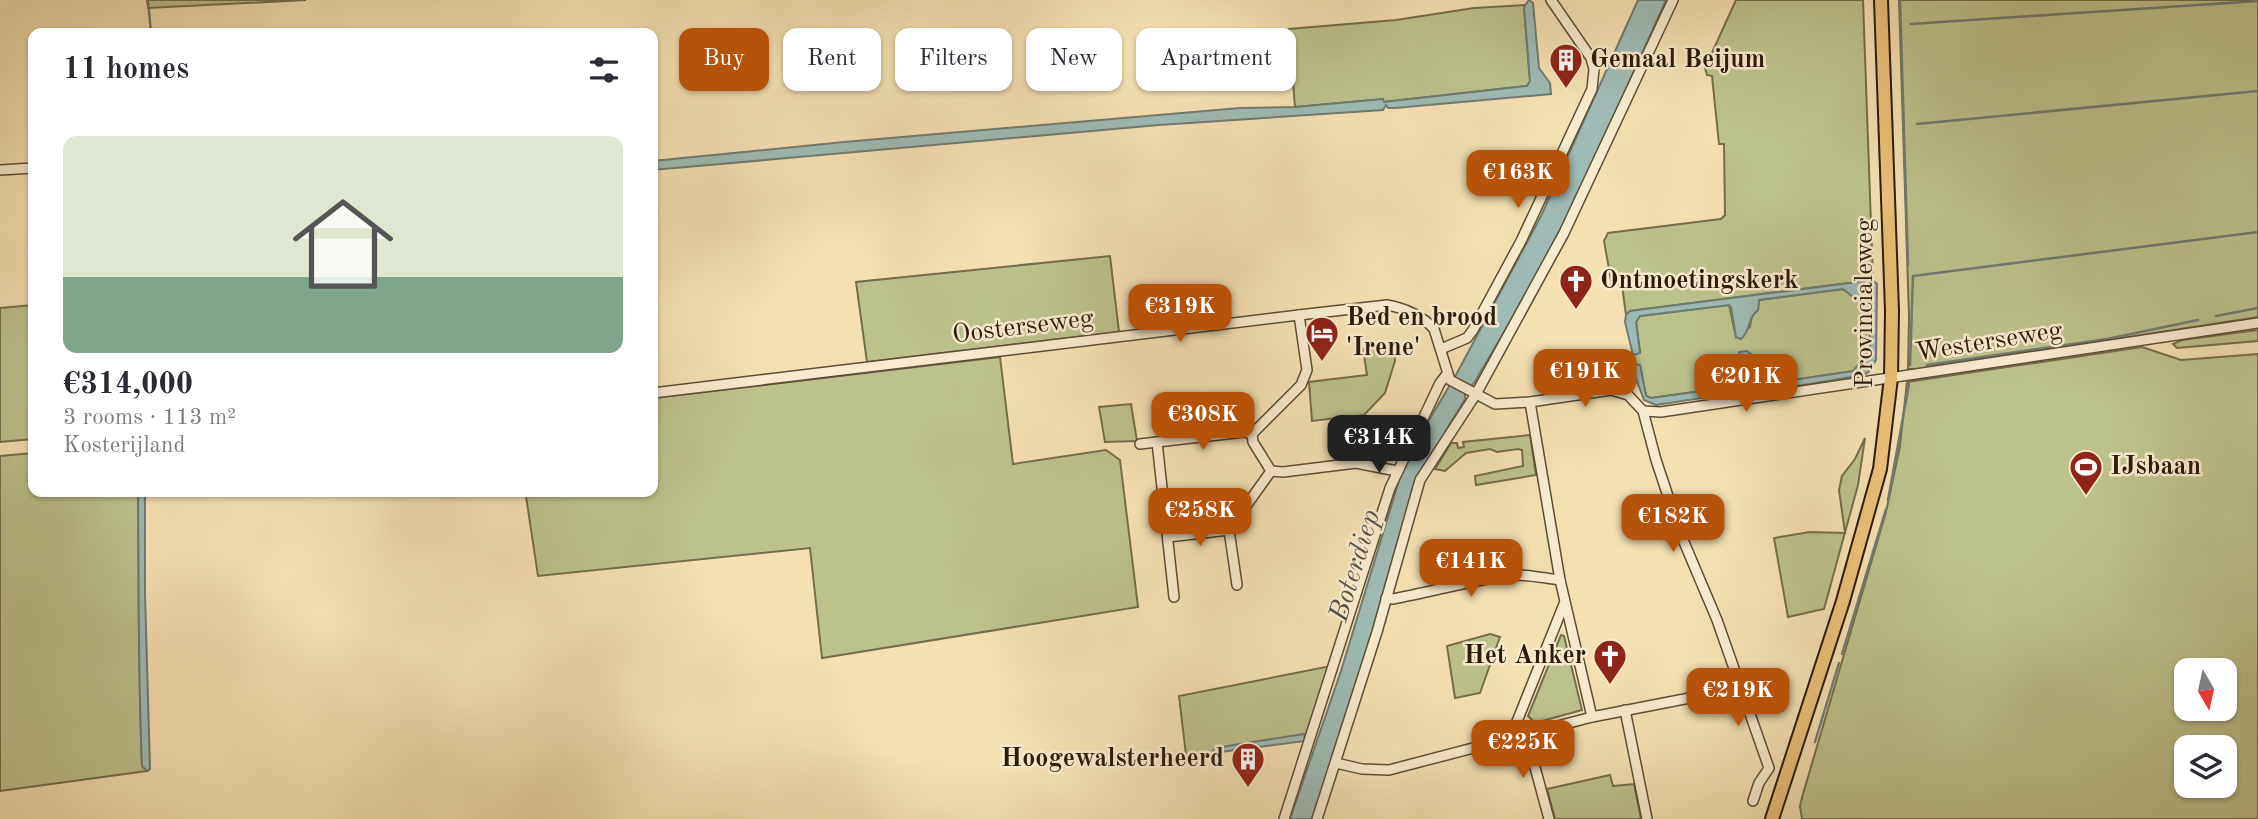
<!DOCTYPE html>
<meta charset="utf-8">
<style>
:root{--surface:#fff;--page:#f7f7f7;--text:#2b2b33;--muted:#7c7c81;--line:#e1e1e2;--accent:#b45309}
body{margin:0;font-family:"Old Standard TT",serif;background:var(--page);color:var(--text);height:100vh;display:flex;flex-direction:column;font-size:26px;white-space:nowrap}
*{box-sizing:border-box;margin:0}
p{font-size:23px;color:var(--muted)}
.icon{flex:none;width:38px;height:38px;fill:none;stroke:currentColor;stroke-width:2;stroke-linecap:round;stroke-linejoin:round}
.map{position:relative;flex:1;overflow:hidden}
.sheet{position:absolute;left:28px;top:28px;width:630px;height:469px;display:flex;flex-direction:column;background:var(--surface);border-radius:14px;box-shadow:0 2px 5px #0004}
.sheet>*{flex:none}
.guide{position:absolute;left:679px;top:28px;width:665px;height:63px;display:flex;gap:14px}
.needle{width:46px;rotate:171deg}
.controls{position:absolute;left:2174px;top:658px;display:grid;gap:14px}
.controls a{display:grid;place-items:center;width:63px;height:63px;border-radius:14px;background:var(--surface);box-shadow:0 2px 5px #0004;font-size:35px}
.price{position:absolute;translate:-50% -60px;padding:0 16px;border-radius:14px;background:var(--accent);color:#fff;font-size:23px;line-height:46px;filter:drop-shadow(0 2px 4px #0008)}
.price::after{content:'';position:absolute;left:50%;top:42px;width:21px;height:16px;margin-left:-10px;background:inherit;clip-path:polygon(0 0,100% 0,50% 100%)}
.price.current{background:#222;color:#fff}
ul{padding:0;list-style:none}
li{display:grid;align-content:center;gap:14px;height:371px;padding:0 35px}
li+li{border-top:2px solid var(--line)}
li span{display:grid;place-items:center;height:217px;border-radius:14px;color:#555}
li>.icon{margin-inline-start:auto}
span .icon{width:126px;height:126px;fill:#fffc;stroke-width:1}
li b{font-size:30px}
h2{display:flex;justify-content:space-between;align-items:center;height:84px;padding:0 35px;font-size:30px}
.pill{padding:0 24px;border-radius:14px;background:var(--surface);box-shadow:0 2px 5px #0004;font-size:24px;line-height:63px}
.pill.current{background:var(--accent);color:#fff}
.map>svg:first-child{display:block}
.green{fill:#bcc28c;stroke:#736e4b;stroke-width:2;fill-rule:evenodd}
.water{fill:#9fbbb5;stroke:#707b71;stroke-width:2}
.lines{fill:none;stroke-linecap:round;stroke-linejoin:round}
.stream{stroke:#707b71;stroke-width:2.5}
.minor-casing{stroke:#5d4c34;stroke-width:12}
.major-casing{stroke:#2a1b0a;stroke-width:16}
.minor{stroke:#f8ebcd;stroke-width:9}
.major{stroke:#eac079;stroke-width:12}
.labels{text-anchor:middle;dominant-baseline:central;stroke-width:5;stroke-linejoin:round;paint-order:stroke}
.poi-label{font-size:26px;font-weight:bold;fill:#2a1b0a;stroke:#f8ebcd;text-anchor:start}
.street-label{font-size:26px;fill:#2a1b0a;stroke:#f8ebcd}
.water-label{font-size:28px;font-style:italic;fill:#535346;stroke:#f8ebcd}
</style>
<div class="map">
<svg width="2258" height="819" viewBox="0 0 2258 819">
<rect width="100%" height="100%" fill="#f5e0b2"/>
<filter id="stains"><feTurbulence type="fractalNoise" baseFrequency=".00286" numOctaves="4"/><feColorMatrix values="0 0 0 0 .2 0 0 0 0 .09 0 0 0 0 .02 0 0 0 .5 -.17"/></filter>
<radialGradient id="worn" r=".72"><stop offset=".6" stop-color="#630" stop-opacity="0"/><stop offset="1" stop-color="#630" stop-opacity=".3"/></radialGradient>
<!-- green -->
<g class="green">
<polygon points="147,0 306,0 148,8"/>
<polygon points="1736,0 1863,0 1873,280 1630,311 1626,315 1622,285 1612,286 1604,241 1608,233 1721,219 1725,215 1724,144 1719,144 1712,76 1707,75 1705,68"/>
<polygon points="1899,0 2258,0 2258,317 1923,369 1908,369 1909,317"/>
<polygon points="1525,5 1524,7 1530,81 1527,86 1383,102 1383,99 1295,107 1289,29 1396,20 1474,8"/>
<polygon points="1110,256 1119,332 867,362 856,282"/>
<polygon points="1843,289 1870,310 1871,313 1870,351 1855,371 1771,383 1768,380 1767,366 1754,358 1742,385 1738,386 1651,398 1646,396 1640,365 1635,365 1633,355 1640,352 1636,322 1640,316 1729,305 1736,337 1750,327 1752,315 1758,310 1759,300"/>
<polygon points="33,305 33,439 0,442 0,308"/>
<polygon points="2258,330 2258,341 2177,348 2173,344 2182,340"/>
<polygon points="1394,346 1395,361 1385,393 1364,415 1312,421 1309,382 1367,375 1363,349"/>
<path d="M2142,347L2181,360L2258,354V819H1802L1800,806L1803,794L1886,512L1900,446L1907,382ZM2186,670H2224V709H2186ZM2186,747H2224V786H2186Z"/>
<polygon points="1000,357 1013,464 1106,450 1120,460 1138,607 822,658 810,548 538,576 526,496 553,492 653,492 653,398"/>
<polygon points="1131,404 1137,441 1105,442 1099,407"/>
<polygon points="1530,435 1536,475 1476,485 1475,476 1523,466 1522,450 1518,449 1497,452 1490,449 1466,453 1445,471 1435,469 1451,443 1457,443 1458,448 1464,447 1463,442"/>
<polygon points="1865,438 1858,485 1824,609 1788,617 1774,538 1810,532 1845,533 1839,490 1842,476 1855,459"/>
<path d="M33,453V492H138C139,583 138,674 142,766L147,771L0,791V456Z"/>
<polygon points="1490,634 1500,637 1480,693 1455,698 1447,646"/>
<polygon points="1561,635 1564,636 1582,710 1535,723 1528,716"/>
<polygon points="1331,666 1308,738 1215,748 1213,753 1186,755 1179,696"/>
<polygon points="1610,775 1613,786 1634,784 1641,819 1555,819 1547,789"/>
</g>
<!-- water -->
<g class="water">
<polygon points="1529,0 1533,3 1539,68 1550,83 1551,94 1395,108 1388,108 1386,105 1383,110 1159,125 653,170 653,161 844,142 1240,108 1295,107 1383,99 1384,102 1527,86 1530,81 1524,7"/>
<polygon points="1638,0 1666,0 1583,185 1535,280 1474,383 1465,393 1465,399 1426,464 1394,556 1368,648 1312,819 1290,819 1341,671 1405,461 1457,373 1541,216"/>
<path d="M1873,280L1877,284L1876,360L1870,371L1863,375L1791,387L1781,386L1779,382L1853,371L1870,351V310L1843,289L1759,300L1758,310C1747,318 1751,331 1741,339L1736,337L1731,307L1729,305L1640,316L1636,322L1640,353L1633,355L1625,322L1626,315L1630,311Z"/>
<polygon points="1747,351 1767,366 1771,385 1769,389 1761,389 1656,405 1644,400 1632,368 1636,364 1640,365 1646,396 1651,398 1738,386 1743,382 1739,352"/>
<path d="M138,492H145V594L150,769L147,771L142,766C138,675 139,583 138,492Z"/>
<polygon points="1304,734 1305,741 1213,753 1213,751 1215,748"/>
</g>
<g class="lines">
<!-- stream -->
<g class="stream">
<polyline points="148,0 151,33"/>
<polyline points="1900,0 1908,265"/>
<polyline points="1911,24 2258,1"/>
<polyline points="1917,124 2258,91"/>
<polyline points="2216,316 2258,308"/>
<polyline points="1910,365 1913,276 2258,232"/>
<polyline points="1927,365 2107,339 2198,320"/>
<polyline points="1888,500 1909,384"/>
<polyline points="1842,654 1886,509"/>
<polyline points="1815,742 1839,663"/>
</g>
<defs>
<g id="minor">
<polyline points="0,170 33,168"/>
<polyline points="1441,349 1467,338 1473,330 1521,241 1592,89 1594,69 1591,58 1551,0"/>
<path d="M653,393L1299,315L1387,305C1404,308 1423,316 1434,329L1450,380L1495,404L1530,402L1611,390L1628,395L1643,411L1656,460L1681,535L1717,620L1769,768L1759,783L1753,801"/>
<polyline points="1530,402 1560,580 1592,717"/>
<polyline points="1643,411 1661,412 2258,323"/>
<polyline points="1252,434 1301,385 1307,370 1299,315"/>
<polyline points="1157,442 1174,597"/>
<polyline points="1140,444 1244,432 1252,434"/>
<polyline points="1271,471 1283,472 1356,463 1397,471"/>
<polyline points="1168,537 1229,530"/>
<polyline points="1237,585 1229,530 1271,471 1253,442 1252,434"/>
<path d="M1386,598L1393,599C1431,592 1468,581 1506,576C1524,573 1542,578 1560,580"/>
<polyline points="1625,710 1647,819"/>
<polyline points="1526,734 1549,819"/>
<polyline points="1510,739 1564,604"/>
<polyline points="1336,763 1362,769 1389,770 1592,717 1741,688"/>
<polyline points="1284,819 1390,488 1440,383 1447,374"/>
<polyline points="1317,819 1377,632 1420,480 1476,394 1564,233 1673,0"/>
</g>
<polyline id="major" points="1772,819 1843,601 1880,469 1891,378 1892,311 1881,0"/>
</defs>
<!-- minor casing -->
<use href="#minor" class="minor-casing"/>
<!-- major casing -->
<use href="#major" class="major-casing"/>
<!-- minor -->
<use href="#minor" class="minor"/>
<!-- major -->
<use href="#major" class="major"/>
</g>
<!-- icons -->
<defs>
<symbol id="building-pin" viewBox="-11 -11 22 30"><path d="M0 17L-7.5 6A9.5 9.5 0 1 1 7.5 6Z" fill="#8f2418" stroke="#f8ebcd"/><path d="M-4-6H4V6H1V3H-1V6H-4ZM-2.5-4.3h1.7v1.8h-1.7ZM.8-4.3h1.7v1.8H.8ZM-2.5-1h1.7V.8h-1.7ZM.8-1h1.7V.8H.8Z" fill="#fff"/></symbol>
<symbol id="church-pin" viewBox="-11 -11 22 30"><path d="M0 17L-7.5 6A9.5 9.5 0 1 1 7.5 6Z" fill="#8f2418" stroke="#f8ebcd"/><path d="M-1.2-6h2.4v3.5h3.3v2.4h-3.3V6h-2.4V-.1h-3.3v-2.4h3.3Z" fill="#fff"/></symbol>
<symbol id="hotel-pin" viewBox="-11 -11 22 30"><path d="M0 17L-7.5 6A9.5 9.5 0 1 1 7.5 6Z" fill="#8f2418" stroke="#f8ebcd"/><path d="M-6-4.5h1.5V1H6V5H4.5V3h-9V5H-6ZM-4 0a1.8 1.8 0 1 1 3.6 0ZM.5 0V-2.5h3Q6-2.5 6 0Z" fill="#fff"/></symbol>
<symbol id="stadium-pin" viewBox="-11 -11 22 30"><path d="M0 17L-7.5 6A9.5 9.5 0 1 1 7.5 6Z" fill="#8f2418" stroke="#f8ebcd"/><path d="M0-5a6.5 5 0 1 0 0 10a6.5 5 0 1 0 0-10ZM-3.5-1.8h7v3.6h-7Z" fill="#fff"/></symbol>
</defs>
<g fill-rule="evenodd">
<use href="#building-pin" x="1547" y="41" width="38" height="52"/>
<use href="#church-pin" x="1557" y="262" width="38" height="52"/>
<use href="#hotel-pin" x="1303" y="314" width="38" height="52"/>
<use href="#stadium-pin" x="2067" y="448" width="38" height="52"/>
<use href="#church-pin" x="1591" y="637" width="38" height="52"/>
<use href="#building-pin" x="1229" y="740" width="38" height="52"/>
</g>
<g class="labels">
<!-- poi labels -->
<g class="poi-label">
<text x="1590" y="60">Gemaal Beijum</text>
<text x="1600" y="281">Ontmoetingskerk</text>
<text x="1346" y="318">Bed en brood<tspan x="1346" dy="30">'Irene'</tspan></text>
<text x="2110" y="467">IJsbaan</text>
<text x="1586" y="656" text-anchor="end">Het Anker</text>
<text x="1224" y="759" text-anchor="end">Hoogewalsterheerd</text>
</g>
<!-- street labels -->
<g class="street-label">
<text transform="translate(1865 303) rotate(-90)">Provincialeweg</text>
<text transform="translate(1023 327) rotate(-7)">Oosterseweg</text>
<text transform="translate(1989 342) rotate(-9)">Westerseweg</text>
</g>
<!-- water labels -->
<g class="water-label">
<text transform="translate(1356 566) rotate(-73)">Boterdiep</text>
</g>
</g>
<rect width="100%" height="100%" filter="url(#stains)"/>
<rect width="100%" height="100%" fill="url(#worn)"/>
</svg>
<div class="controls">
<a><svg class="needle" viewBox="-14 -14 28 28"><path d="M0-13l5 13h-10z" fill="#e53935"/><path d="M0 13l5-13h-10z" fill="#7c7c81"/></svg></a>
<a><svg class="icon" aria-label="layers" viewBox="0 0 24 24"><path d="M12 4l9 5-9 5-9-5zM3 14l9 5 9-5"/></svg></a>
</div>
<b class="price" style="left:1518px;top:210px">€163K</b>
<b class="price" style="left:1180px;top:344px">€319K</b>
<b class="price" style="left:1585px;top:409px">€191K</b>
<b class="price" style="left:1746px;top:414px">€201K</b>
<b class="price" style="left:1203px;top:452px">€308K</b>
<b class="price current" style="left:1379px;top:475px">€314K</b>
<b class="price" style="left:1200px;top:548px">€258K</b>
<b class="price" style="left:1673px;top:554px">€182K</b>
<b class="price" style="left:1471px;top:599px">€141K</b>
<b class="price" style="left:1738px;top:728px">€219K</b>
<b class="price" style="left:1523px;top:780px">€225K</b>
<div class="guide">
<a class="pill current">Buy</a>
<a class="pill">Rent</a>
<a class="pill">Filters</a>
<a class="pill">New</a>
<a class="pill">Apartment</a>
</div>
<section class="sheet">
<h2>11 homes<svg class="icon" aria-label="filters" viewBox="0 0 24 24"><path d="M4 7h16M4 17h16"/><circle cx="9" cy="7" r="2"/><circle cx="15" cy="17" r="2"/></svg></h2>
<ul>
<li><span style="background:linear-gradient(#dfe7d0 65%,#7fa58c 0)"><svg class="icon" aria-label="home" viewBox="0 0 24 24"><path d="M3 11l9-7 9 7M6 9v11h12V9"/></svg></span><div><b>€314,000</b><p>3 rooms · 113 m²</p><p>Kosterijland</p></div></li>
</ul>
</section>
</div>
